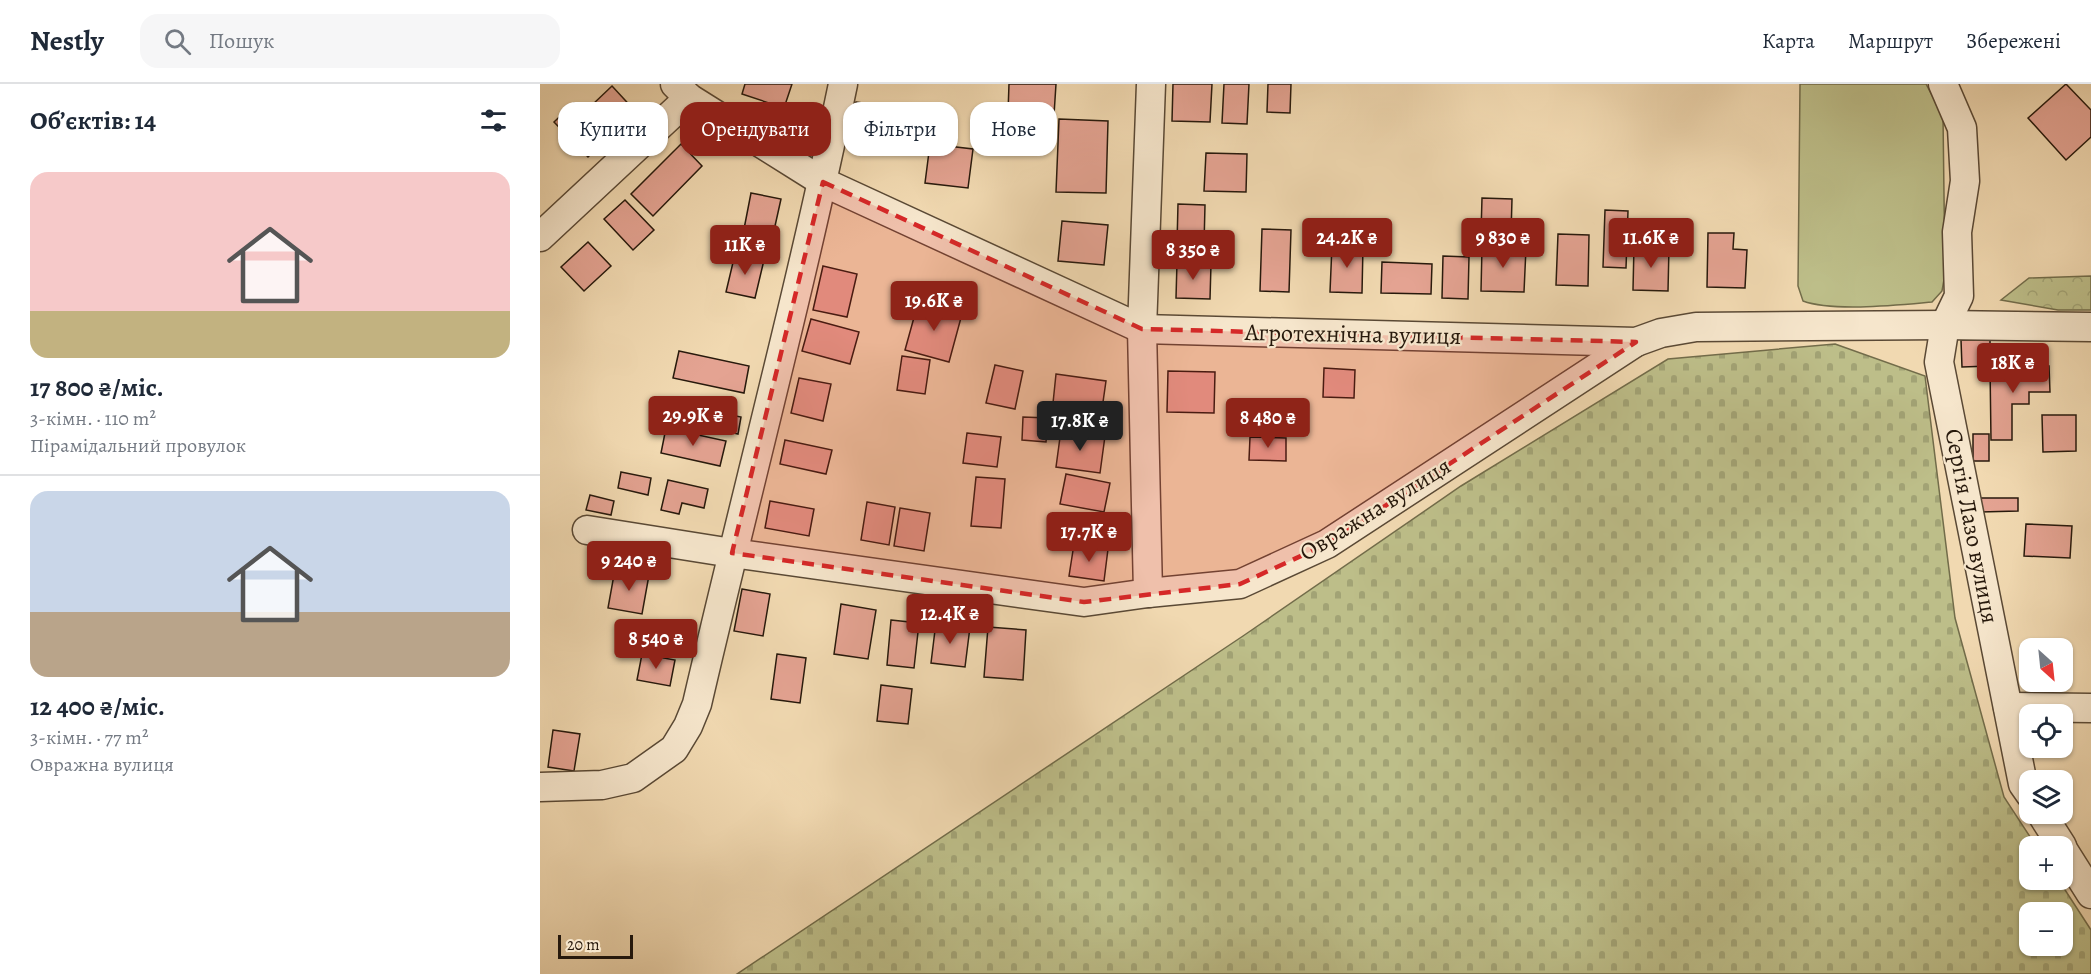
<!DOCTYPE html>
<html lang="uk">
<meta charset="utf-8">
<style>
:root{--surface:#fff;--page:#f6f6f7;--text:#1f2937;--muted:#747a83;--line:#e0e1e3;--accent:#8f2418}
body{margin:0;font-family:Alegreya,serif;background:var(--page);color:var(--text);height:100vh;display:flex;flex-direction:column;font-size:22px;white-space:nowrap}
*{box-sizing:border-box;margin:0}
p{font-size:20px;color:var(--muted)}
.icon{flex:none;width:33px;height:33px;fill:none;stroke:currentColor;stroke-width:2;stroke-linecap:round;stroke-linejoin:round}
.map{position:relative;flex:1;overflow:hidden}
.side{display:flex;flex-direction:column;background:var(--surface);width:540px}
.side>*{flex:none}
.banner{position:absolute;left:18px;top:18px;width:570px;height:54px;display:flex;gap:12px}
.needle{width:39px;rotate:153deg}
.fabs{position:absolute;left:1479px;top:554px;display:grid;gap:12px}
.fabs a{display:grid;place-items:center;width:54px;height:54px;border-radius:12px;background:var(--surface);box-shadow:0 2px 4px #0004;font-size:30px}
.scale{position:absolute;left:18px;bottom:15px;width:75px;box-sizing:border-box;padding-left:6px;border:3px solid #27190c;border-top:0;font-size:16px;line-height:21px;white-space:nowrap;color:#27190c;-webkit-text-stroke:4px #f6e6cc;paint-order:stroke}
.price{position:absolute;translate:-50% -51px;padding:0 14px;border-radius:6px;background:var(--accent);color:#fff;font-size:20px;line-height:39px;filter:drop-shadow(0 2px 3px #0008)}
.price::after{content:'';position:absolute;left:50%;top:36px;width:18px;height:14px;margin-left:-9px;background:inherit;clip-path:polygon(0 0,100% 0,50% 100%)}
.price.on{background:#222;color:#fff}
ul{padding:0;list-style:none}
li{display:grid;align-content:center;gap:12px;height:318px;padding:0 30px}
li+li{border-top:2px solid var(--line)}
li span{display:grid;place-items:center;height:186px;border-radius:18px;color:#555}
li>.icon{margin-inline-start:auto}
span .icon{width:108px;height:108px;fill:#fffc;stroke-width:1}
li b{font-size:26px}
h2{display:flex;justify-content:space-between;align-items:center;height:72px;padding:0 30px;font-size:26px}
.tag{padding:0 21px;border-radius:18px;background:var(--surface);box-shadow:0 2px 4px #0004;font-size:21px;line-height:54px}
.tag.on{background:var(--accent);color:#fff}
header{display:flex;align-items:center;gap:36px;box-sizing:border-box;height:84px;padding:0 30px;background:var(--surface);border-bottom:2px solid var(--line)}
header strong{font-size:28px}
nav{display:flex;gap:33px;margin-inline-start:auto;font-size:21px}
.search{width:420px;height:54px;background:var(--page);display:flex;align-items:center;gap:15px;box-sizing:border-box;padding:0 21px;border-radius:18px;color:var(--muted);font-size:22px}
main{display:flex;flex:1;min-height:0}
.map>svg:first-child{display:block}
.green{fill:#bdbe89;stroke:#726c4a;stroke-width:1.5}
.forest{fill:url(#forest-crowns);stroke:#726c4a;stroke-width:1.5}
.cemetery{fill:url(#cemetery-stones);stroke:#726c4a;stroke-width:1.5;fill-rule:evenodd}
.building{fill:#e4a392;stroke:#27190c;stroke-width:1.5}
.lines{fill:none;stroke-linecap:round;stroke-linejoin:round}
.minor-casing{stroke:#5a4935;stroke-width:31}
.minor{stroke:#f6e6cc;stroke-width:28}
.marked{fill:#d62828;fill-opacity:0.2;stroke:#d62828;stroke-width:4.5;stroke-dasharray:12 8;stroke-linejoin:round}
.labels{text-anchor:middle;dominant-baseline:central;stroke-width:4.5;stroke-linejoin:round;paint-order:stroke}
.street-label{font-size:24px;fill:#27190c;stroke:#f6e6cc}
</style>
<header>
<strong>Nestly</strong>
<div class="search"><svg class="icon" aria-label="search" viewBox="0 0 24 24"><circle cx="10" cy="10" r="6"/><path d="M15 15l6 6"/></svg>Пошук</div>
<nav><a>Карта</a><a>Маршрут</a><a>Збережені</a></nav>
</header>
<main>
<section class="side">
<h2>Об’єктів: 14<svg class="icon" aria-label="filters" viewBox="0 0 24 24"><path d="M4 7h16M4 17h16"/><circle cx="9" cy="7" r="2"/><circle cx="15" cy="17" r="2"/></svg></h2>
<ul>
<li><span style="background:linear-gradient(#f6c9c9 75%,#c2b280 0)"><svg class="icon" aria-label="home" viewBox="0 0 24 24"><path d="M3 11l9-7 9 7M6 9v11h12V9"/></svg></span><div><b>17 800 ₴/міс.</b><p>3-кімн. · 110 m²</p><p>Пірамідальний провулок</p></div></li>
<li><span style="background:linear-gradient(#c9d6e8 65%,#b9a48a 0)"><svg class="icon" aria-label="home" viewBox="0 0 24 24"><path d="M3 11l9-7 9 7M6 9v11h12V9"/></svg></span><div><b>12 400 ₴/міс.</b><p>3-кімн. · 77 m²</p><p>Овражна вулиця</p></div></li>
</ul>
</section>
<div class="map">
<svg width="1551" height="890" viewBox="0 0 1551 890">
<defs>
<pattern id="forest-crowns" width="20" height="18" patternUnits="userSpaceOnUse" patternTransform="scale(1.5)"><rect width="20" height="18" fill="#bdbe89"/><path d="M2 6a3 3 0 1 1 6 0M12 15a3 3 0 1 1 6 0" fill="none" stroke="#a2a375"/></pattern>
<pattern id="cemetery-stones" width="16" height="16" patternUnits="userSpaceOnUse" patternTransform="scale(1.5)"><rect width="16" height="16" fill="#bdbe89"/><path d="M2 7V4a2 2 0 0 1 4 0v3zM10 15v-3a2 2 0 0 1 4 0v3z" fill="#a2a375"/></pattern>
</defs>
<rect width="100%" height="100%" fill="#f1d9b1"/>
<filter id="stains"><feTurbulence type="fractalNoise" baseFrequency=".00333" numOctaves="4"/><feColorMatrix values="0 0 0 0 .2 0 0 0 0 .09 0 0 0 0 .02 0 0 0 .5 -.17"/></filter>
<radialGradient id="worn" r=".72"><stop offset=".6" stop-color="#630" stop-opacity="0"/><stop offset="1" stop-color="#630" stop-opacity=".3"/></radialGradient>
<!-- green -->
<path class="green" d="M1260,0H1386L1403,32L1405,190L1402,207L1392,218C1358,221 1293,228 1263,217L1258,202Z"/>
<!-- forest -->
<polygon class="forest" points="1551,192 1551,226 1518,226 1461,216 1489,194"/>
<!-- cemetery -->
<path class="cemetery" d="M1295,260L1385,292L1415,534L1464,713L1496,762H1490V795H1518L1551,846V890H197L703,552L921,402L1128,275ZM1490,828H1522V861H1490Z"/>
<!-- building -->
<g class="building">
<polygon points="205,0 252,0 244,24 202,10"/>
<polygon points="469,0 516,0 514,31 468,29"/>
<polygon points="633,0 672,0 670,38 632,37"/>
<polygon points="684,0 709,0 707,40 682,39"/>
<polygon points="728,0 751,0 750,29 727,28"/>
<polygon points="1526,0 1551,26 1551,53 1526,76 1488,34"/>
<polygon points="72,2 96,28 75,47 51,22"/>
<polygon points="316,18 371,26 366,65 310,57"/>
<polygon points="34,19 67,54 48,73 14,38"/>
<polygon points="519,35 568,37 566,109 516,108"/>
<polygon points="141,60 162,82 113,132 91,110"/>
<polygon points="390,60 433,65 428,104 385,99"/>
<polygon points="666,69 707,70 706,108 664,107"/>
<polygon points="211,109 241,115 233,151 204,145"/>
<polygon points="942,114 972,115 971,150 941,149"/>
<polygon points="85,116 114,146 93,166 64,135"/>
<polygon points="638,120 665,121 664,161 637,160"/>
<polygon points="1065,126 1088,127 1086,184 1063,183"/>
<polygon points="522,137 568,141 564,181 518,177"/>
<polygon points="722,145 751,146 749,208 720,207"/>
<polygon points="1168,149 1194,149 1193,165 1207,166 1205,204 1167,203"/>
<polygon points="1018,150 1049,151 1048,202 1016,201"/>
<polygon points="48,158 71,182 44,207 21,183"/>
<polygon points="792,161 823,162 822,209 790,208"/>
<polygon points="1094,162 1129,163 1128,207 1093,206"/>
<polygon points="942,163 986,164 984,208 941,207"/>
<polygon points="195,170 224,176 215,214 186,208"/>
<polygon points="903,172 929,173 928,215 902,214"/>
<polygon points="637,178 671,180 670,215 636,214"/>
<polygon points="842,178 892,180 891,210 841,209"/>
<polygon points="283,182 317,190 307,233 273,226"/>
<polygon points="378,219 422,230 409,278 365,266"/>
<polygon points="271,235 319,248 310,280 262,267"/>
<polygon points="1421,256 1450,256 1450,282 1422,283"/>
<polygon points="139,267 209,282 204,309 133,294"/>
<polygon points="362,272 390,276 385,310 357,306"/>
<polygon points="455,281 483,287 475,325 446,319"/>
<polygon points="1450,282 1509,282 1510,308 1489,308 1489,320 1472,320 1472,356 1451,356"/>
<polygon points="784,284 815,286 814,314 783,313"/>
<polygon points="628,287 675,288 674,329 627,328"/>
<polygon points="516,290 566,297 562,325 513,319"/>
<polygon points="259,294 291,300 283,337 251,329"/>
<polygon points="176,328 201,333 198,350 173,344"/>
<polygon points="1502,331 1536,331 1536,367 1503,368"/>
<polygon points="483,333 508,334 506,358 482,356"/>
<polygon points="126,344 186,357 180,382 121,369"/>
<polygon points="521,346 565,352 560,389 516,383"/>
<polygon points="427,349 461,353 457,383 423,379"/>
<rect x="1433" y="350" width="16" height="27"/>
<polygon points="710,353 746,354 746,377 709,376"/>
<polygon points="245,356 292,366 286,390 240,380"/>
<polygon points="81,388 111,394 108,411 78,404"/>
<polygon points="526,390 570,399 564,428 520,420"/>
<polygon points="436,393 465,395 461,444 431,442"/>
<polygon points="128,396 168,405 164,424 142,419 139,430 121,426"/>
<polygon points="50,411 74,417 71,431 46,426"/>
<polygon points="1440,414 1478,414 1478,427 1440,428"/>
<polygon points="230,417 274,425 269,452 225,444"/>
<polygon points="327,418 355,423 349,461 321,456"/>
<polygon points="360,424 390,429 384,467 354,462"/>
<polygon points="1486,440 1532,442 1530,474 1484,472"/>
<polygon points="534,460 568,465 564,497 529,492"/>
<polygon points="75,485 109,491 102,530 68,524"/>
<polygon points="202,505 230,510 223,552 194,547"/>
<polygon points="301,520 336,526 328,575 294,570"/>
<polygon points="351,536 379,539 374,584 347,581"/>
<polygon points="396,538 430,543 425,583 391,579"/>
<polygon points="448,543 486,546 483,596 444,593"/>
<polygon points="102,570 135,576 130,602 97,596"/>
<polygon points="237,570 266,574 260,619 231,615"/>
<polygon points="341,601 372,605 368,640 337,637"/>
<polygon points="13,646 40,650 34,687 8,683"/>
</g>
<g class="lines">
<defs>
<g id="minor">
<polyline points="135,0 149,14 283,98 602,245 1096,258 1121,249 1156,243 1405,241 1551,243"/>
<polyline points="1403,0 1422,44 1425,97 1417,148 1419,212 1405,241 1399,278 1483,700 1490,710"/>
<polyline points="0,153 149,14"/>
<polyline points="47,446 192,469 544,518 608,509 700,500 787,460 1096,258"/>
<polyline points="608,509 602,245 611,0"/>
<polyline points="1468,623 1551,624"/>
<path d="M0,703L62,701L93,694L134,665L148,642L157,620C205,413 260,208 303,0"/>
<polyline points="1501,729 1522,762"/>
<polyline points="1522,764 1551,810"/>
</g>
</defs>
<!-- minor casing -->
<use href="#minor" class="minor-casing"/>
<!-- minor -->
<use href="#minor" class="minor"/>
</g>
<!-- marked area -->
<path class="marked" d="M283,98L602,245L1096,258L787,460L700,500L544,518L192,469Z"/>
<g class="labels">
<!-- street labels -->
<g class="street-label">
<text transform="translate(813 250) rotate(1)">Агротехнічна вулиця</text>
<text transform="translate(835 425) rotate(-32)">Овражна вулиця</text>
<text transform="translate(1432 442) rotate(79)">Сергія Лазо вулиця</text>
</g>
</g>
<rect width="100%" height="100%" filter="url(#stains)"/>
<rect width="100%" height="100%" fill="url(#worn)"/>
</svg>
<div class="fabs">
<a><svg class="needle" viewBox="-14 -14 28 28"><path d="M0-13l5 13h-10z" fill="#e53935"/><path d="M0 13l5-13h-10z" fill="#747a83"/></svg></a>
<a><svg class="icon" aria-label="locate" viewBox="0 0 24 24"><circle cx="12" cy="12" r="6"/><path d="M12 2v4M12 18v4M2 12h4M18 12h4"/></svg></a>
<a><svg class="icon" aria-label="layers" viewBox="0 0 24 24"><path d="M12 4l9 5-9 5-9-5zM3 14l9 5 9-5"/></svg></a>
<a>+</a>
<a>−</a>
</div>
<div class="scale">20 m</div>
<b class="price" style="left:807px;top:185px">24.2K ₴</b>
<b class="price" style="left:963px;top:185px">9 830 ₴</b>
<b class="price" style="left:1111px;top:185px">11.6K ₴</b>
<b class="price" style="left:205px;top:192px">11K ₴</b>
<b class="price" style="left:653px;top:197px">8 350 ₴</b>
<b class="price" style="left:394px;top:248px">19.6K ₴</b>
<b class="price" style="left:1473px;top:310px">18K ₴</b>
<b class="price" style="left:153px;top:363px">29.9K ₴</b>
<b class="price" style="left:728px;top:365px">8 480 ₴</b>
<b class="price on" style="left:540px;top:368px">17.8K ₴</b>
<b class="price" style="left:549px;top:479px">17.7K ₴</b>
<b class="price" style="left:89px;top:508px">9 240 ₴</b>
<b class="price" style="left:410px;top:561px">12.4K ₴</b>
<b class="price" style="left:116px;top:586px">8 540 ₴</b>
<div class="banner">
<a class="tag">Купити</a>
<a class="tag on">Орендувати</a>
<a class="tag">Фільтри</a>
<a class="tag">Нове</a>
</div>
</div>
</main>
